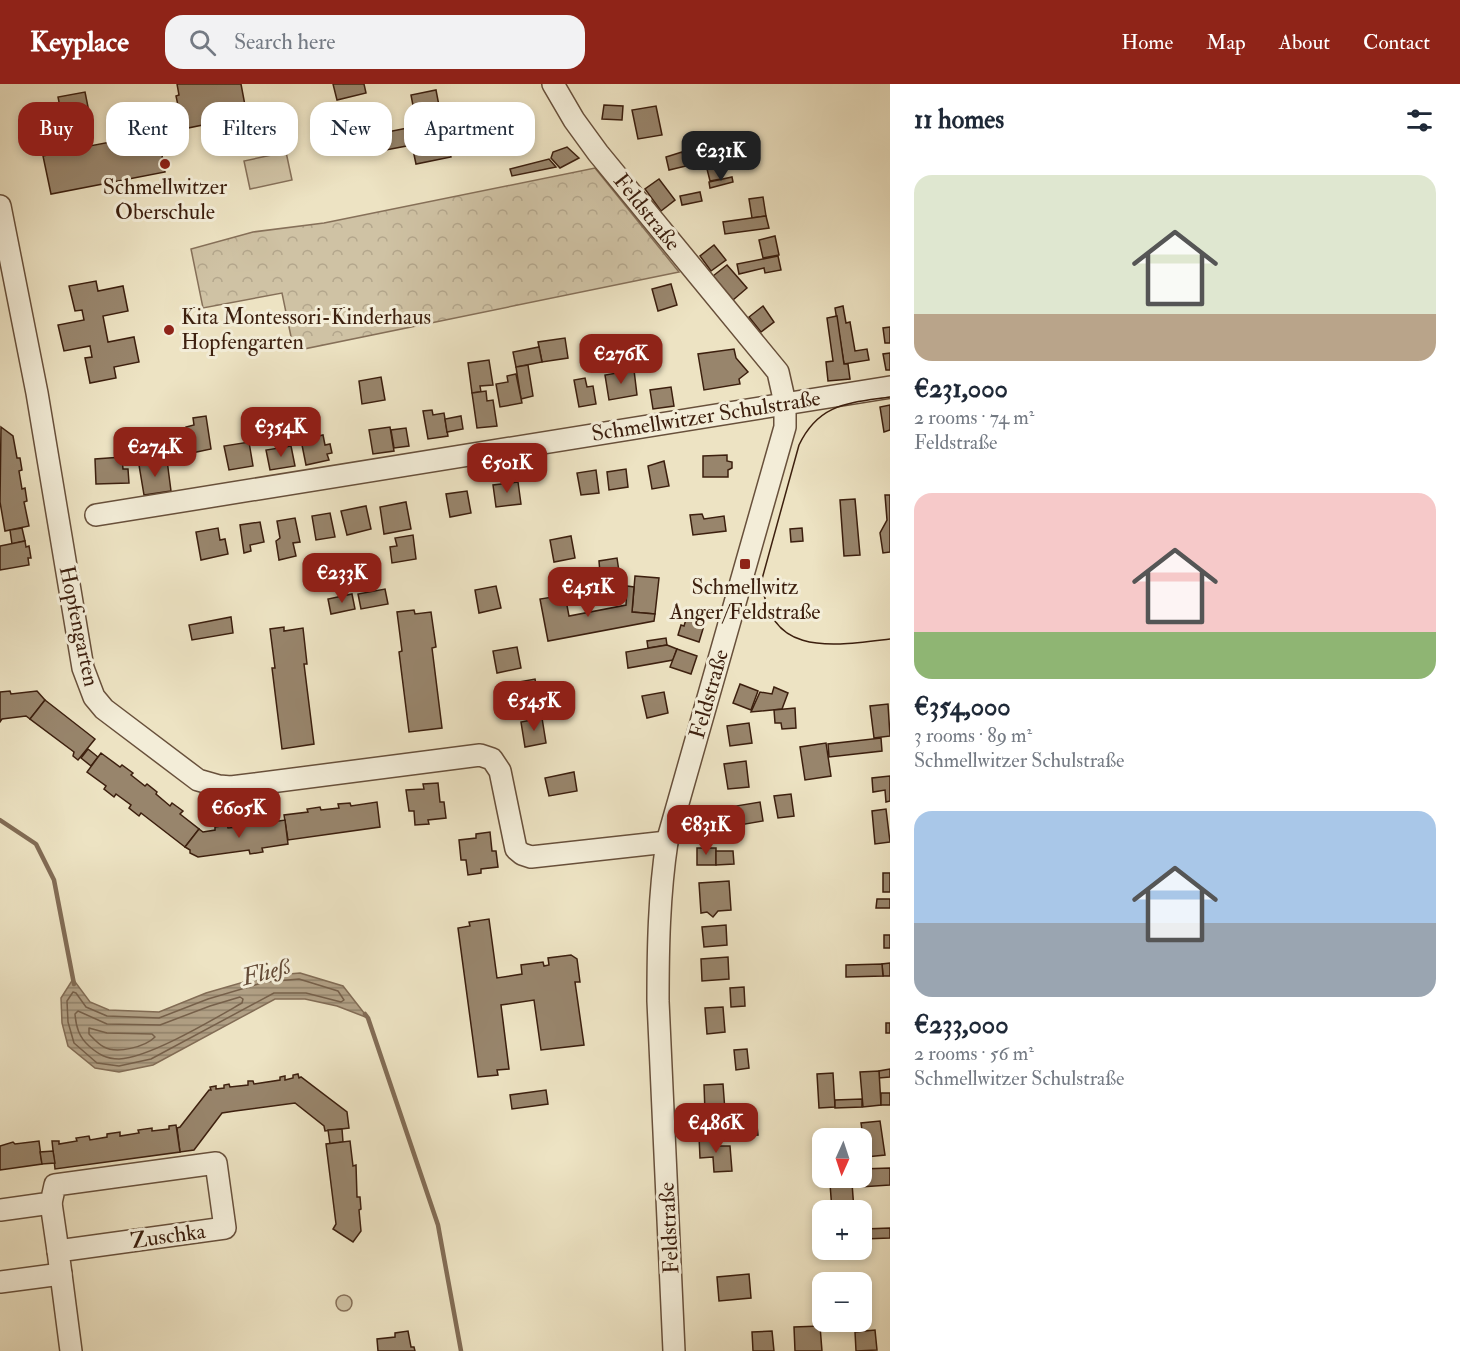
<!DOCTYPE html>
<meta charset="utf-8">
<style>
:root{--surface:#fff;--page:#f2f2f3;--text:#1f2937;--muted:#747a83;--accent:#8f2418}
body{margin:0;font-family:"IM FELL Double Pica",serif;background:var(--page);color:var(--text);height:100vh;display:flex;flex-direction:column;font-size:22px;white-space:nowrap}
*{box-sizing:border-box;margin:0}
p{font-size:20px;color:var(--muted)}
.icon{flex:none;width:33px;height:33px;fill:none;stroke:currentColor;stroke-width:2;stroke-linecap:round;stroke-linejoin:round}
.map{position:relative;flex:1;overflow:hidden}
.side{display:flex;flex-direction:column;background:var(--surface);width:570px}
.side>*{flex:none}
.hud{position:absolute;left:18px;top:18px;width:570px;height:54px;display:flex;gap:12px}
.needle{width:39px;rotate:183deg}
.buttons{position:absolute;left:812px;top:1044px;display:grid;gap:12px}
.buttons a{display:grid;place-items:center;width:60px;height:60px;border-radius:12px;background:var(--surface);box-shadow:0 3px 9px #0003;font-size:30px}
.price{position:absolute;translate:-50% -51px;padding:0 14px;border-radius:12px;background:var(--accent);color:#fff;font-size:20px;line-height:39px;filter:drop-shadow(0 2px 3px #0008)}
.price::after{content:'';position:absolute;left:50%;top:36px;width:18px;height:14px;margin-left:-9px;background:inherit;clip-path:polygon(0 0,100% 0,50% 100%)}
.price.active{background:#222;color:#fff}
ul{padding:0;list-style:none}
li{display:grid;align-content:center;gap:12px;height:318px;padding:0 24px}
li span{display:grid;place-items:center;height:186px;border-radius:18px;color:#555}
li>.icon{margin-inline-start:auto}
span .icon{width:108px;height:108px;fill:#fffc;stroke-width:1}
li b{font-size:26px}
h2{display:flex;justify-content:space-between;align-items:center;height:72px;padding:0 24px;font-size:26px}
.tag{padding:0 21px;border-radius:18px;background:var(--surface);box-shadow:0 3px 9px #0003;font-size:21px;line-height:54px}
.tag.active{background:var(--accent);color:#fff}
header{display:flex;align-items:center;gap:36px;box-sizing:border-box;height:84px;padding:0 30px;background:var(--accent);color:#fff}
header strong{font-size:28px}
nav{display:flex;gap:33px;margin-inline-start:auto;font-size:21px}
.search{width:420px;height:54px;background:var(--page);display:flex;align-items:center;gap:15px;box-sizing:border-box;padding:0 21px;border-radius:18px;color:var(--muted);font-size:22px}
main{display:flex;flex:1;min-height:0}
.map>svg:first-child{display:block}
.forest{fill:url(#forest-crowns);stroke:#867059;stroke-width:1.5}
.pitch{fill:#cfc2a4;stroke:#867059;stroke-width:1.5}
.water{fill:url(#water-rules);stroke:#826c55;stroke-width:1.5}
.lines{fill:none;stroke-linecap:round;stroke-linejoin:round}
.shore{stroke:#76604a;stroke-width:1.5}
.stream{stroke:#826c55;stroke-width:4.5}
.building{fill:#98856c;stroke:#3c1f0e;stroke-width:1.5}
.minor-casing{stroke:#68503b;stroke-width:24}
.minor{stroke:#f3edd8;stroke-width:21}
.tram{stroke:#3c1f0e;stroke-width:1.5}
.poi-dot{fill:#8f2418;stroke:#f3edd8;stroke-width:2}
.labels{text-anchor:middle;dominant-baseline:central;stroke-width:6;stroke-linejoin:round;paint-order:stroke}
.poi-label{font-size:22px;fill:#3c1f0e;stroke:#f3edd8}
.street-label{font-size:22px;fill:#3c1f0e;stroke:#f3edd8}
.water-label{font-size:24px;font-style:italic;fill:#654c38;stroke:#f3edd8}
</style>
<header>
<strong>Keyplace</strong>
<div class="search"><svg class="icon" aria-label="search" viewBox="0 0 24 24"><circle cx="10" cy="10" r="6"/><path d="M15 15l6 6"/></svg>Search here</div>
<nav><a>Home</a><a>Map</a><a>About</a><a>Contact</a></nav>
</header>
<main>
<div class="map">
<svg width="890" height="1267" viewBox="0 0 890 1267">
<defs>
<pattern id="forest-crowns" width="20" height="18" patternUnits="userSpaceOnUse" patternTransform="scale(1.5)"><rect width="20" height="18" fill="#cfc2a4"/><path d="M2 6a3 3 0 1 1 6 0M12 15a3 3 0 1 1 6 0" fill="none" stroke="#b3a68c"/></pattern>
<pattern id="water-rules" width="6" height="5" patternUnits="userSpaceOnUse" patternTransform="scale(1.5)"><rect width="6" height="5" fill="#b1a085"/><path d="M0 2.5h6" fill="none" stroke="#91826b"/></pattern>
</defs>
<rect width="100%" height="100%" fill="#ede3c3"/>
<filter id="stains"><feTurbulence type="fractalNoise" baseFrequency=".00333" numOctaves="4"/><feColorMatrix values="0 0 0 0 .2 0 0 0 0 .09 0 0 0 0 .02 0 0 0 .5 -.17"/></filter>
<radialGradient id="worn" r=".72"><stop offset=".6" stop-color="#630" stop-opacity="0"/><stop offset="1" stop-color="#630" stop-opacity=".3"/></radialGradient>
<!-- forest -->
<polygon class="forest" points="595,84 679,188 294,267 282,209 203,224 191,165 253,148 324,139"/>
<!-- pitch -->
<g class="pitch">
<polygon points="286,68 292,96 250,105 244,77"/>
<circle cx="344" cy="1219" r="8"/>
</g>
<!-- water -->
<polygon class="water" points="300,889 343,902 368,934 337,922 305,915 275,915 153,981 119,988 95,984 68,962 62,939 61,914 73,895 90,918 109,926 159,928 206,909 265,892"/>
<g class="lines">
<!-- shore -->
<g class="shore">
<polygon points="299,895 338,907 344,916 341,918 306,909 274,909 151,975 119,982 97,979 74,959 68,938 67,917 73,908 76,909 86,923 107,932 159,934 208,915 265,898"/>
<path d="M240,913L243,915L242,919C214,935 149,974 119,975C106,975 98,970 89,962C79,953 76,943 75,930L78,927L107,940L160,941L210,922Z"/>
<path d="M89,944L107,949L152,950L155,953C145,963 117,970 104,963C98,960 93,954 89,950Z"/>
</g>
<!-- stream -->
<g class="stream">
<polyline points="0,736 36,760 54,796 74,900"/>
<polyline points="365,930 368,934 438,1141 461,1267"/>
</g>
</g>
<!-- building -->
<g class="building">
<polygon points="177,0 241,0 247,32 183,45 176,12 179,11"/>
<polygon points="333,0 364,0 366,9 337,16"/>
<polygon points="436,6 440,27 415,32 411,11"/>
<polygon points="85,8 93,48 87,49 90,62 158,49 165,88 51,110 43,72 74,65 71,52 66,53 58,13"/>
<polygon points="604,21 623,22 622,36 602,35"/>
<polygon points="656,22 662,51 638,55 632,26"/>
<polygon points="443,37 451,73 416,80 412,61 381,67 377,50"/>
<polygon points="567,63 579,74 560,84 551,74 553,68"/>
<polygon points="714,66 721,95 710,97 703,69"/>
<polygon points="682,68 686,82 669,86 666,73"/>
<polygon points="549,75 556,83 512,92 510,85"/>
<polygon points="732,93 733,98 710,104 709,98"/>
<polygon points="659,95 675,116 661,127 645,105"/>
<polygon points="700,108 702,117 682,121 680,112"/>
<polygon points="763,113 766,132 752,134 749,115"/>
<polygon points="766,132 769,144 725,150 723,138"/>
<polygon points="775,152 779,171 763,174 759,156"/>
<polygon points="714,161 726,176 711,187 700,172"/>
<polygon points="778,172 781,186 765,189 764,184 739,190 737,180"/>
<polygon points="727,181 747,204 733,216 713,192"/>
<polygon points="96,197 98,207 123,202 128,227 103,232 108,258 134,253 139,278 114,283 116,294 90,299 85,274 92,273 90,262 64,267 58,241 84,236 82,226 75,227 69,202"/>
<polygon points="671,200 677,221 658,227 652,205"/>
<polygon points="763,222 774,238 761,248 749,233"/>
<polygon points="843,222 846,239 850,238 855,267 867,265 869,276 844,280 835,224"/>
<polygon points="837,232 844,280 848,280 850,295 828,297 826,278 833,277 827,234"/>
<polygon points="890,243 890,259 885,259 883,244"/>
<polygon points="565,254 568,274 542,278 538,258"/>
<polygon points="539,263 542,278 516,283 513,268"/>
<polygon points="734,265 736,274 748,288 739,295 740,300 704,306 698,270"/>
<polygon points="890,269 890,286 886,286 883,270"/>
<polygon points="489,276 493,301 480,302 481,308 472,309 468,279"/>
<polygon points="528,281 533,312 521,315 516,283"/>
<polygon points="634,286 637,311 609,316 605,291"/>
<polygon points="516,290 522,319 500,323 496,300 508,298 507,292"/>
<polygon points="381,293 385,316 362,320 359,297"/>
<polygon points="585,294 587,303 593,302 596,320 579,323 574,296"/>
<polygon points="671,303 674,322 653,325 650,306"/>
<polygon points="486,307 487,317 493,316 497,342 477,344 472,309"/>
<polygon points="890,321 890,346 884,348 880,323"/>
<polygon points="432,326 433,331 444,329 448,352 428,355 423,327"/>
<polygon points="206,332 211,365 187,370 183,349 187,348 186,343 194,341 193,334"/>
<polygon points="461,332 463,345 447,348 445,335"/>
<polygon points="1,343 13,352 17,374 20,374 22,386 19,387 22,405 25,404 27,417 24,418 29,442 5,447 0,418"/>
<polygon points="390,343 394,367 373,370 369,346"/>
<polygon points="406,344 409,362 394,364 391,346"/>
<polygon points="323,351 325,361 330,360 332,369 327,370 329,376 306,381 301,356"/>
<polygon points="249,358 253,382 229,386 224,362"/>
<polygon points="291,362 295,382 270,386 266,366"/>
<polygon points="727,371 727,377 732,378 732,384 728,386 728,393 703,393 703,372"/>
<polygon points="122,373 123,385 128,385 129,399 96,400 95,375"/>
<polygon points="167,376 171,407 144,411 139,381"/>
<polygon points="664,377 669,402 652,405 648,382"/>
<polygon points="626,385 628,403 609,406 607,388"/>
<polygon points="596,386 599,409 581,411 577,389"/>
<polygon points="518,398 521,420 496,423 493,401"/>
<polygon points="467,407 471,429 450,433 446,410"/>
<polygon points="885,411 890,411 890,468 883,469 880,449 887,436"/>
<polygon points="855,415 860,471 844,472 840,416"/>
<polygon points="406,418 411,445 384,450 380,423"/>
<polygon points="366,422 371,445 347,451 341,427"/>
<polygon points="330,429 335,453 316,456 312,432"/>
<polygon points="702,430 704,435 724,432 726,447 693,451 690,431"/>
<polygon points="295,434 300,458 293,459 296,472 279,476 276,457 280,454 277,437"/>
<polygon points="260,438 264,458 250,461 251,467 244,469 240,441"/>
<polygon points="22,444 25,457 12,460 10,446"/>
<polygon points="218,444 220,456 225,455 228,470 201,476 196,448"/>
<polygon points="802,444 803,457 791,458 790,445"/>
<polygon points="413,451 416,475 392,479 390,463 397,462 395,454"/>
<polygon points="571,452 575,474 554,478 550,456"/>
<polygon points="25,457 26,463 29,462 31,474 28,474 29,481 0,486 0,462"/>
<polygon points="617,474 621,501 570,509 570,505 559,506 558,496 600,489 599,477"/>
<polygon points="635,492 659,494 655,530 632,528"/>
<polygon points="496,502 501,524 479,529 475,506"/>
<polygon points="627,502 634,503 632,528 655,530 654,537 548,557 540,515 565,511 569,532 626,521"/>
<polygon points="385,505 388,520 361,525 358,510"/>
<polygon points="352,510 355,525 331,530 328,515"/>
<polygon points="414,526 415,530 431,528 436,563 432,564 442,644 409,648 399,568 402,567 397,528"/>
<polygon points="688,529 706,535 699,558 678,551 681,541 684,542"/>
<polygon points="231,533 233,549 192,556 189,541"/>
<polygon points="284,543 284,547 303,544 307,580 304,580 314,660 282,665 272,584 275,584 270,545"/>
<polygon points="666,554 667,561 648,564 647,557"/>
<polygon points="667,561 677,565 673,576 628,584 626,568"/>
<polygon points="517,563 521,584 497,589 493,567"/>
<polygon points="677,565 697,572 691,590 670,583"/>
<polygon points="535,595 539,617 511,621 508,600"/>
<polygon points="740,600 758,607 751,626 733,619"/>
<polygon points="774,603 788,609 782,625 751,628 760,608 772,610"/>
<polygon points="10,607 11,610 37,607 45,616 30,635 26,632 2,635 0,638 0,608"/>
<polygon points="664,608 668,629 647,634 642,612"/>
<polygon points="45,616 95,655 78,676 73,672 74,668 30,635"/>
<polygon points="888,620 890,652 874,654 870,622"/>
<polygon points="795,624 796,644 782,645 781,639 775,639 774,626"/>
<polygon points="542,634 546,659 525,663 521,638"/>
<polygon points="749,639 752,659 730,662 727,642"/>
<polygon points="881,654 882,667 829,673 828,660"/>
<polygon points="826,659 831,692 805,696 800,663"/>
<polygon points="88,665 98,673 91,682 81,674"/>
<polygon points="101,669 120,683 122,681 133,689 131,691 145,702 147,700 157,708 156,710 170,722 172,719 183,727 180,730 199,745 185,763 141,729 139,732 129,724 131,721 116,710 114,713 104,705 106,702 87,688"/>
<polygon points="746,677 749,703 728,705 724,680"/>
<polygon points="574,688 577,707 549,712 545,694"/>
<polygon points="890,692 890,717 886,718 885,706 873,708 872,694"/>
<polygon points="438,699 440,718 444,718 446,734 428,736 429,740 415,741 414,727 409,727 406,706 424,705 423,700"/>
<polygon points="791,710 794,732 778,734 774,712"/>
<polygon points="377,718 380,743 288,756 284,731 308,728 307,725 320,723 321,726 339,724 338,720 350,719 351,722"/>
<polygon points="760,718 763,737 734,742 730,723"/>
<polygon points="886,725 890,758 875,760 872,727"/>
<polygon points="285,736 288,760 262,764 263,768 250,770 249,766 198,773 190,769 190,766 185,763 199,745 203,748 215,746 215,743 227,741 228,744 247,742 247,739 258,737 259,740"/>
<polygon points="490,748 492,767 496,767 498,783 481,785 481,789 468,791 466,776 461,776 459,756 476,754 476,750"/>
<rect x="697" y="764" width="19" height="17"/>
<polygon points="716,767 733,767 734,780 716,781"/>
<rect x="883" y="789" width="7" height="19"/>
<polygon points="729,797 731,826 718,827 713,833 707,828 701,829 699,799"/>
<polygon points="877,815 890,815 890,824 876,824"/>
<polygon points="489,835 497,894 522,890 521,881 543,878 544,882 549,881 548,874 571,871 577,875 580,898 575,898 584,961 541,966 534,916 501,921 509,985 497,986 498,991 478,993 458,844 470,842 469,838"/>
<polygon points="726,841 727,861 704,863 702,843"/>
<rect x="884" y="851" width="6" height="13"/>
<polygon points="728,873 729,895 702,897 701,875"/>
<polygon points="890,879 890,892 883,892 882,880"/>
<polygon points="882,880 883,892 846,893 846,881"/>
<polygon points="744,903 745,922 731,923 730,904"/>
<polygon points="723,923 725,948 707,950 705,924"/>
<rect x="886" y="939" width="4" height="10"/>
<polygon points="747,965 749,984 736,986 734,966"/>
<polygon points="890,985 890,993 879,994 879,987"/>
<polygon points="879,987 881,1021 863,1023 860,988"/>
<polygon points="833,989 835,1023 819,1024 817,990"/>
<polygon points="298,990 299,994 301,993 347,1028 349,1044 325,1047 324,1042 295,1019 235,1027 222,1029 194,1066 180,1068 177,1044 180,1043 209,1006 211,1006 210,1003 216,1002 216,1005 224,1004 224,1001 229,1000 230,1003 248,1001 248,997 253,997 254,1000 280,996 280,993 285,992 285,996 293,994 293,991"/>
<polygon points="723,1000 725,1027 705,1028 704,1001"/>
<polygon points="546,1006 548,1020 512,1025 510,1011"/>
<rect x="881" y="1009" width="9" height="12"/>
<polygon points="862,1015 862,1023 835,1024 835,1016"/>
<polygon points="756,1032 758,1051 734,1053 732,1035"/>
<polygon points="880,1037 885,1071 866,1073 861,1039"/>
<polygon points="176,1041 180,1068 55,1085 52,1057 59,1057 59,1060 77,1057 76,1054 89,1052 90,1056 107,1053 107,1050 120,1048 120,1052 139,1049 138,1046 152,1044 152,1047 169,1045 169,1042"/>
<polygon points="342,1045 343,1058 330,1060 328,1046"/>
<polygon points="714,1051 715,1062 730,1062 732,1087 714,1088 713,1073 700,1074 699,1052"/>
<polygon points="39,1057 42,1080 0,1086 0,1062 13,1058 15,1060"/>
<polygon points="350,1057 353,1082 356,1081 357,1113 360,1113 361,1125 359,1126 361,1147 353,1158 333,1145 336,1140 326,1060"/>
<polygon points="53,1067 55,1079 42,1080 40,1068"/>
<polygon points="890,1084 890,1101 860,1103 861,1085"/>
<polygon points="852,1099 854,1126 832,1126 830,1100"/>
<polygon points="890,1144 890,1154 864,1155 864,1145"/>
<polygon points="749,1190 751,1214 719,1217 717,1193"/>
<polygon points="820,1242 822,1267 795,1267 794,1243"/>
<polygon points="875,1246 877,1266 856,1267 855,1248"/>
<polygon points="408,1247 411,1263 414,1263 415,1267 378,1267 377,1255 395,1253 395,1249"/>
<polygon points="772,1247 774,1267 753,1267 752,1248"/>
</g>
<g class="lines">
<defs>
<g id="minor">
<path d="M553,0L574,36L598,69L778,288L785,319V343L667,758C659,811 658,864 658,917L674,1267"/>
<polyline points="0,122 37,309 83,584 94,613 104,625 198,696 219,702 231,703 480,671 492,675 500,687 516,765 522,770 531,773 667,758"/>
<polyline points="96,431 890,303"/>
<polyline points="51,1119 58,1167"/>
<polyline points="0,1126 51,1119 55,1101 216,1079 225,1144 58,1167 71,1267"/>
<polyline points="0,1198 61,1190"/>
</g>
</defs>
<!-- minor casing -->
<use href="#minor" class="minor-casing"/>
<!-- minor -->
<use href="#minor" class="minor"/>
<!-- tram -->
<path class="tram" d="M890,313C849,319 819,319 799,361L762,495C767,574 832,562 890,555"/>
</g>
<!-- markers -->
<g class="poi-dot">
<circle cx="165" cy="80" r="6"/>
<circle cx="169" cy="246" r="6"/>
<rect x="739" y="474" width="12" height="12" rx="3"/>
</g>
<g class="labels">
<!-- poi labels -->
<g class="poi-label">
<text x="165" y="103">Schmellwitzer<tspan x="165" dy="25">Oberschule</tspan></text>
<text x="181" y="233" text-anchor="start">Kita Montessori-Kinderhaus<tspan x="181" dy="25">Hopfengarten</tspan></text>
<text x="745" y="503">Schmellwitz<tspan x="745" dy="25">Anger/Feldstraße</tspan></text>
</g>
<!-- street labels -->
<g class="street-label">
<text transform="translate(647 128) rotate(51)">Feldstraße</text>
<text transform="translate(706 332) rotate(-9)">Schmellwitzer Schulstraße</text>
<text transform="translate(79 542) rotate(78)">Hopfengarten</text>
<text transform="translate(709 610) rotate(-74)">Feldstraße</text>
<text transform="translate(669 1144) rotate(-93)">Feldstraße</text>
<text transform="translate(168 1152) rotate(-8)">Zuschka</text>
</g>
<!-- water labels -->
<g class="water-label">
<text transform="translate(266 888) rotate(-15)">Fließ</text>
</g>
</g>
<rect width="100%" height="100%" filter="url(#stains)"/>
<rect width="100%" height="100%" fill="url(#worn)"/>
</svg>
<div class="buttons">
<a><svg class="needle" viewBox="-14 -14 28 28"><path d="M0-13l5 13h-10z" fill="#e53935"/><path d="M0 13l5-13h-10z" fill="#747a83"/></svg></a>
<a>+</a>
<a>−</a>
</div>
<b class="price active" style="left:721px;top:98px">€231K</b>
<b class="price" style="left:621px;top:301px">€276K</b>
<b class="price" style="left:281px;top:374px">€354K</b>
<b class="price" style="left:155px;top:394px">€274K</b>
<b class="price" style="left:507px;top:410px">€501K</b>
<b class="price" style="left:342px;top:520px">€233K</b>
<b class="price" style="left:588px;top:534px">€451K</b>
<b class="price" style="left:534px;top:648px">€545K</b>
<b class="price" style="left:239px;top:755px">€605K</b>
<b class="price" style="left:706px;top:772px">€831K</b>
<b class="price" style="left:716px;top:1070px">€486K</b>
<div class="hud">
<a class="tag active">Buy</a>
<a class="tag">Rent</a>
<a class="tag">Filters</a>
<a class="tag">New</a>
<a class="tag">Apartment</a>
</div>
</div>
<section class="side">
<h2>11 homes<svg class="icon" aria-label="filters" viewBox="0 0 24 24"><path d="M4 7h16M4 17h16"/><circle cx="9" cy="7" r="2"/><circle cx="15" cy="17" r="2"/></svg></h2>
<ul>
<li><span style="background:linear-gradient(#dfe7d0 75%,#b9a48a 0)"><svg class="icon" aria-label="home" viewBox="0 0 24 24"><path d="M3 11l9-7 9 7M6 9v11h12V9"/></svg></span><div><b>€231,000</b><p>2 rooms · 74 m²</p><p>Feldstraße</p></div></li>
<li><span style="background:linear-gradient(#f6c9c9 75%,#8fb573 0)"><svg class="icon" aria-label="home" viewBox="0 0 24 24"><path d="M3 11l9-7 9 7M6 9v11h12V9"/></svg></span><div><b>€354,000</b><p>3 rooms · 89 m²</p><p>Schmellwitzer Schulstraße</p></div></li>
<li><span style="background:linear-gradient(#a9c7e8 60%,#9aa5b1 0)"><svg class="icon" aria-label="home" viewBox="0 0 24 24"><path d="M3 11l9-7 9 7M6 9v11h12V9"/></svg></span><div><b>€233,000</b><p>2 rooms · 56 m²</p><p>Schmellwitzer Schulstraße</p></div></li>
</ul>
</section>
</main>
